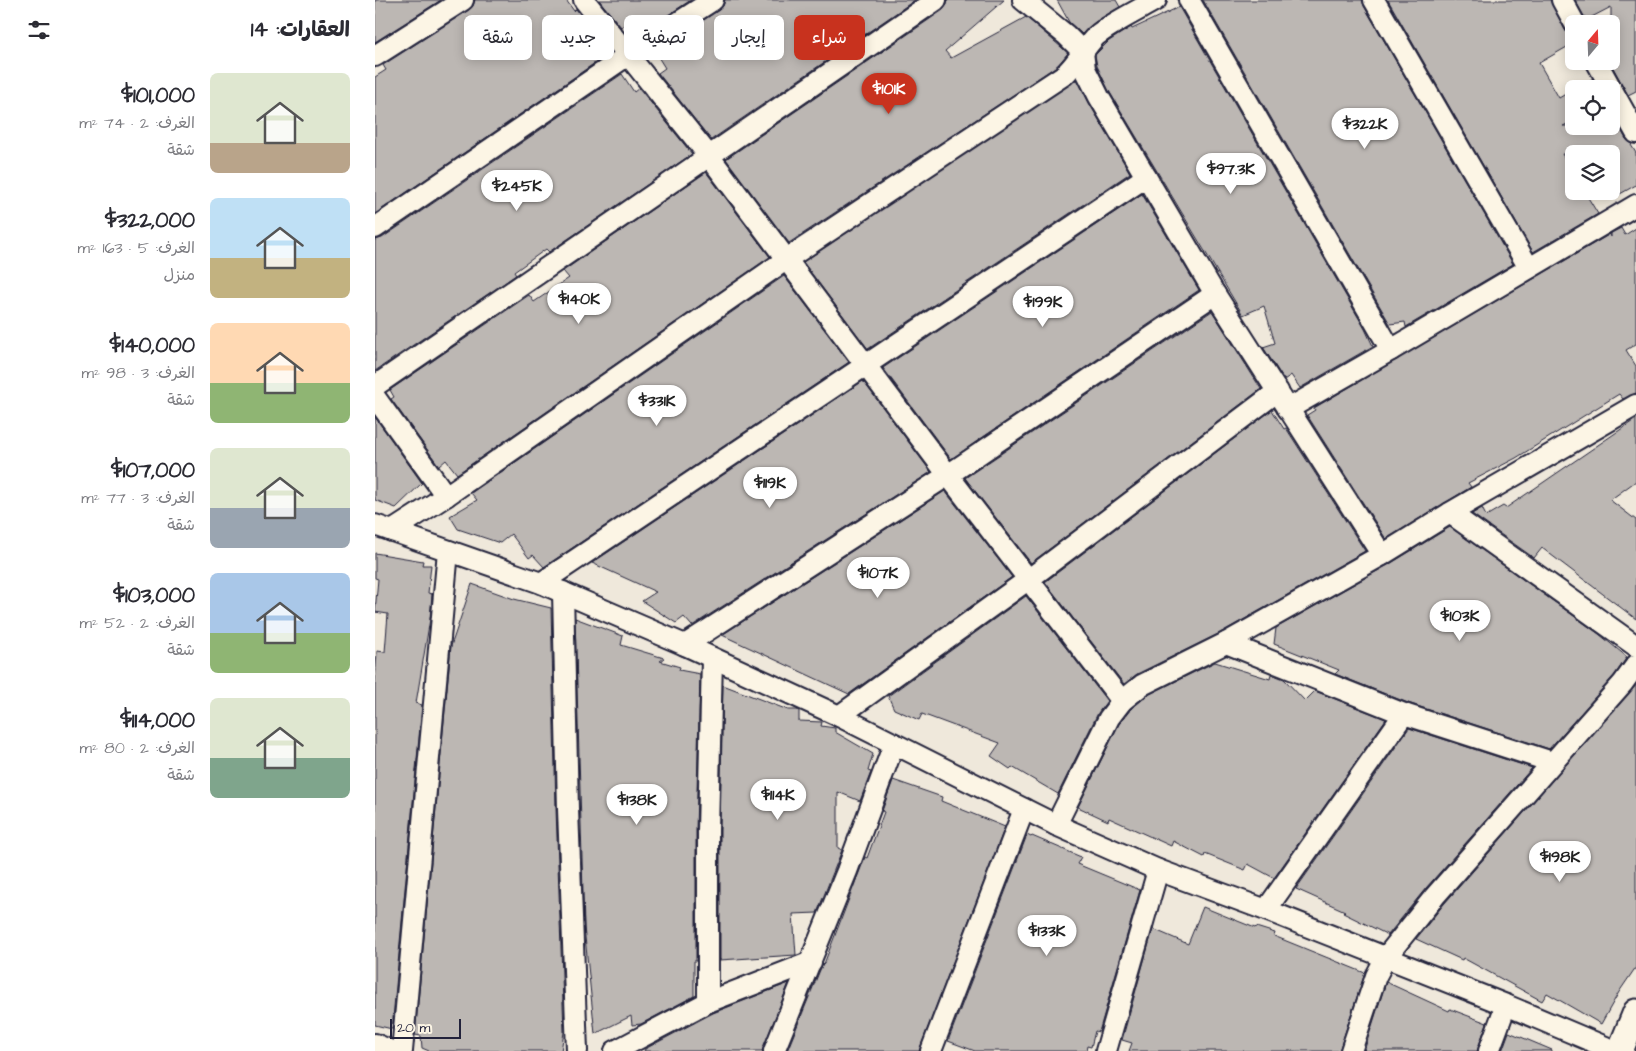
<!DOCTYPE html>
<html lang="ar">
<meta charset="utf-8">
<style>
:root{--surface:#fff;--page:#f7f7f7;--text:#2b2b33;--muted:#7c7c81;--accent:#c8321e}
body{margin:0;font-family:"Architects Daughter","Playpen Sans Arabic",sans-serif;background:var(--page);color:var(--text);direction:rtl;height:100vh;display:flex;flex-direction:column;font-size:19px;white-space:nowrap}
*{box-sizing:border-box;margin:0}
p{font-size:16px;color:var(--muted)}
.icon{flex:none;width:28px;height:28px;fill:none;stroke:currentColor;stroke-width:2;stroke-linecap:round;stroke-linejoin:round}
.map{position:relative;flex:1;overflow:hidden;direction:ltr}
.sheet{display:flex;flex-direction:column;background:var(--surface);width:375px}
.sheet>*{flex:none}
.guide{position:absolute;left:15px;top:15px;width:475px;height:45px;direction:rtl;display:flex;gap:10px}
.needle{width:32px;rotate:19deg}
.buttons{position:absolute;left:1190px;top:15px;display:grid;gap:10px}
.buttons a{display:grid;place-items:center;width:55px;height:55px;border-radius:8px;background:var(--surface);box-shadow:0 2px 12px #0003;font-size:25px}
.scale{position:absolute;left:15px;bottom:12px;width:71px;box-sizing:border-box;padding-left:5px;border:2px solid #22223b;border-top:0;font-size:14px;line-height:18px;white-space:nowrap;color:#22223b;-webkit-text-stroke:4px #fcf5e5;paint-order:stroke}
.price{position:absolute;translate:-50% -42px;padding:0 11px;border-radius:18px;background:#fff;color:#222;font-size:16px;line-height:32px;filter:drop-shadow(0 1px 2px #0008)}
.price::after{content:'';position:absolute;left:50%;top:30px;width:15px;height:11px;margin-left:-8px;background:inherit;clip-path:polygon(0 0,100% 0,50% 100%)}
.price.active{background:var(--accent);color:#fff}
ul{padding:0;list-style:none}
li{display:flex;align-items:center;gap:15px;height:125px;padding:0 25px}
li span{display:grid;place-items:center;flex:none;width:140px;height:100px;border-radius:8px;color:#555}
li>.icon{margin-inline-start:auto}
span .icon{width:60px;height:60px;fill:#fffc;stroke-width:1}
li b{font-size:21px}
h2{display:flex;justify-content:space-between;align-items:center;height:60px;padding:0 25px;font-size:21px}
.tag{padding:0 18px;border-radius:8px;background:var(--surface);box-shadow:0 2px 12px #0003;font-size:18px;line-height:45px}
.tag.active{background:var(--accent);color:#fff}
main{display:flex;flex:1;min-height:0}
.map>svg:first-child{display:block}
.building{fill:#bcb7b3;stroke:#22223b}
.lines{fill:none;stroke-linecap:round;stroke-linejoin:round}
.minor-casing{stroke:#22223b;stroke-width:24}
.tertiary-casing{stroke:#22223b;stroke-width:29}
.minor{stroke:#fcf5e5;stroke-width:20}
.tertiary{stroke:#fcf5e5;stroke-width:25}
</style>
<main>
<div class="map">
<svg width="1261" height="1051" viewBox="0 0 1261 1051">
<rect width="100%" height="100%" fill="#efe8db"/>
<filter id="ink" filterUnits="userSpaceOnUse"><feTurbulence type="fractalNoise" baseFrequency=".02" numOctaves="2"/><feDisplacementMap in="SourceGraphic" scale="10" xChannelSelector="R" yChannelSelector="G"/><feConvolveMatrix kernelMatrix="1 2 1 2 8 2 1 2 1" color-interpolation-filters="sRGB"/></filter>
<g filter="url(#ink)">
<!-- building -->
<g class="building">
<polygon points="0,0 66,0 0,42"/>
<polygon points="100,0 191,0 199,11 201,9 226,40 225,41 233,54 0,214 0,77 11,70 8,65 94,10 98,6"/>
<polygon points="224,0 316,0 267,32 259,19 246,27"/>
<polygon points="350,0 540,0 336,140 283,73 290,68 280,52 344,10 348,6"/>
<polygon points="573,0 629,0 570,51 576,58 651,17 693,53 682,66 414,243 351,159 568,10 571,6"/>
<polygon points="682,0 741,0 745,7 720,22 707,34 694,22"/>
<polygon points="828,0 987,0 989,6 1138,264 1031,327 1030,322 1015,324"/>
<polygon points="1013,0 1175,0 1190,30 1193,34 1199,36 1199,43 1164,63 1184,98 1199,89 1199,121 1188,126 1244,126 1251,139 1257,144 1256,145 1261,153 1261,185 1236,199 1236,154 1187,154 1199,174 1199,191 1209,191 1223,214 1158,252"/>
<polygon points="1200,0 1261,0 1261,91 1253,95 1236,64 1236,7 1211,20"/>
<polygon points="804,7 990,329 998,346 925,388 916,375 909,380 888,347 900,343 889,306 868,315 734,91 722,66 720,55 734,41 756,27 757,29"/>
<polygon points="247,74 259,92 264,88 317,154 174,252 171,249 139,272 141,275 0,371 0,240 7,238"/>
<polygon points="702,79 714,103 755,173 493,349 428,262"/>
<polygon points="1217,79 1223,89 1200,89"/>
<polygon points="331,172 395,257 82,474 71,460 64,466 16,399 19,397 15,390 154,295 159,302 194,278 188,271"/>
<polygon points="767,194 824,290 576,459 508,368"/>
<polygon points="1246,228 1250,235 1261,228 1261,344 1251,350 1261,366 1261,393 1248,399 1244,394 1141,458 1093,483 1096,487 1011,539 932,415 940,410 939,408 1235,234 1236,237 1236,233"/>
<polygon points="409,276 474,362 169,567 158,555 154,558 136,534 125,543 83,529 75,516 102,500 96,493"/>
<polygon points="837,311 886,389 656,563 590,478"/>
<polygon points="488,381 556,472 317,626 309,617 301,623 267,601 281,592 217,563"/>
<polygon points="897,410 909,429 911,428 990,551 845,633 762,674 749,684 670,582"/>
<polygon points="0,417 47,483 21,508 0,500"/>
<polygon points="1261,419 1261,481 1235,500 1261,520 1261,619 1167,548 1159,558 1097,514 1107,508 1111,516 1128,506 1131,508"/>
<polygon points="570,491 637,577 474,694 347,635"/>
<polygon points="1075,527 1224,634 1252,657 1239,676 1174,749 1033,703 960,674 964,670 899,644 901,628 1013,565"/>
<polygon points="0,553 48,561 47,565 56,565 53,593 57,594 55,619 41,703 47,705 17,1029 0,1025 0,686 2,651 10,652 13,614 0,612 3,579 0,578"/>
<polygon points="97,584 139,599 176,608 181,809 189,1032 186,1051 54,1051 47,1048 46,1036 40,1035 76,646"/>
<polygon points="651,596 732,701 723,713 683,794 637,767 635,769 616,756 625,743 547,714 544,720 519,709 513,696"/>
<polygon points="200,618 248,636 246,645 289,658 285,661 305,667 304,670 325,674 321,831 321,961 319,961 319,996 266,1024 257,1025 256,1016 220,1034 209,927"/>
<polygon points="840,662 895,679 896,674 909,679 930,701 940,691 1011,719 899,878 873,864 870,870 830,854 829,857 798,841 796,846 734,818 733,821 703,807 744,724 756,709 773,695"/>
<polygon points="348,685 413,710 422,710 424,711 424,721 447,722 446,726 460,728 460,732 498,754 493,771 496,772 485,801 463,792 463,848 467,850 442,913 418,914 421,955 345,960 345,831"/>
<polygon points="1261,685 1261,967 1244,992 1226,1024 1172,993 1167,1001 1088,958 1087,960 1041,939 1069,904"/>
<polygon points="1034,728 1157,768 1051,888 1013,935 968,913 970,911 921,889"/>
<polygon points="518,780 567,797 566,801 630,827 544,1051 412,1051 445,970 448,963 449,964 490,857 492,858 509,812 507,811"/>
<polygon points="652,835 656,837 657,836 706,857 702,864 765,890 724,1032 720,1031 716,1047 712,1046 711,1051 600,1051 573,1041"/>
<polygon points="828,907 880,928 881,927 900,933 899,936 990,973 964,1051 754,1051 757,1043 747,1040 778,929 813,944"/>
<polygon points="1011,982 1074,1011 1075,1009 1112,1023 1102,1051 989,1051"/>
<polygon points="414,983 387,1051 269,1051 270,1049 338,1013"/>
<polygon points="1134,1032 1177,1050 1177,1051 1127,1051"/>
</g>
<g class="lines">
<defs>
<g id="minor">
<polyline points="209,0 334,156 573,475 747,701"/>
<polyline points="648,0 691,35 708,52 710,69 724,97 840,294 1007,555"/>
<polyline points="814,0 1016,350"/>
<polyline points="999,0 1154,268"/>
<polyline points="1187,0 1200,24"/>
<polyline points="0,56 88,0"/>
<polyline points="1221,61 1261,133"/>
<polyline points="0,228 253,55 338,0"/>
<polyline points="0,386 561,0"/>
<polyline points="0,397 71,496"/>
<polyline points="913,409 1016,350 1261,205"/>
<polyline points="1075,513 1261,646"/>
<polyline points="0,525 166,583 310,645 464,716 681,825 783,870 891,910 1131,1005 1240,1051"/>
<path d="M17,531L71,496L412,259L689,75C702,64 709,48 721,36C735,24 764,10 781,0"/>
<polyline points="166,583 771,177"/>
<polyline points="188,592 193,809 202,1051"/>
<polyline points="851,643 1029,714 1177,762"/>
<polyline points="310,645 573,475 840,294"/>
<polyline points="464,716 654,579 903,391"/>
<polyline points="681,825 734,718 747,701 767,685 851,643 1007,555 1075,513 1261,405"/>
<polyline points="891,910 1029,714"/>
<polyline points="333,1002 333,831 337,658"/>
<polyline points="0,1044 16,1051"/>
<polyline points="27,1051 73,551"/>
<polyline points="240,1051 333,1002 436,962"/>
<polyline points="399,1051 472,871 519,744"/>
<polyline points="556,1051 649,809"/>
<polyline points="731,1051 783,870"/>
<polyline points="976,1051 1001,976 1011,957 1060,896 1248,683 1261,665"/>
<polyline points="1114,1051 1131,1005"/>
</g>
<polyline id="tertiary" points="1245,1051 1261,1012"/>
</defs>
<!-- minor casing -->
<use href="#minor" class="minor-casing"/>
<!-- tertiary casing -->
<use href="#tertiary" class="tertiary-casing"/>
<!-- minor -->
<use href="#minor" class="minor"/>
<!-- tertiary -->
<use href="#tertiary" class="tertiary"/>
</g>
</g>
</svg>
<div class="buttons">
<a><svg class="needle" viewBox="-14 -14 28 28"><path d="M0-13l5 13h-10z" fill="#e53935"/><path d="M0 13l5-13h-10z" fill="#7c7c81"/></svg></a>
<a><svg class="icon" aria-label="locate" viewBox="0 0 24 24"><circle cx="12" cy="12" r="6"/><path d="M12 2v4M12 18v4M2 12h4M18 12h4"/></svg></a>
<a><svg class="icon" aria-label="layers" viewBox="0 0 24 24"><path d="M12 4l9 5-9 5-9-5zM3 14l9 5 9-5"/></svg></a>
</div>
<div class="scale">20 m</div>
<b class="price active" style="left:514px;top:115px">$101K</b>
<b class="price" style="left:990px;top:150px">$322K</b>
<b class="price" style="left:856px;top:195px">$97.3K</b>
<b class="price" style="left:142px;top:212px">$245K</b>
<b class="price" style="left:204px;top:325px">$140K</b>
<b class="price" style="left:668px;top:328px">$199K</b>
<b class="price" style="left:282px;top:427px">$331K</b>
<b class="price" style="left:395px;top:509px">$119K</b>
<b class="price" style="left:503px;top:599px">$107K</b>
<b class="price" style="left:1085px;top:642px">$103K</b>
<b class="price" style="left:403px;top:821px">$114K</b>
<b class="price" style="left:262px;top:826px">$138K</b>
<b class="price" style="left:1185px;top:883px">$198K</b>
<b class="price" style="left:672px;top:957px">$133K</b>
<div class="guide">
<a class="tag active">شراء</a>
<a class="tag">إيجار</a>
<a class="tag">تصفية</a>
<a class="tag">جديد</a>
<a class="tag">شقة</a>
</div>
</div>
<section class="sheet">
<h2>العقارات: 14<svg class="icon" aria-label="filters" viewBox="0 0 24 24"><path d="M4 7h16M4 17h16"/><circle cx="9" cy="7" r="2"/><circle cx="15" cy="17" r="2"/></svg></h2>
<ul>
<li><span style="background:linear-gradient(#dfe7d0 70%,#b9a48a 0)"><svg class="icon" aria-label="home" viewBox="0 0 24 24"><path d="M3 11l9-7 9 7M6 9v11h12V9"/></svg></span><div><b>$101,000</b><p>الغرف: 2 · 74 m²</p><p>شقة</p></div></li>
<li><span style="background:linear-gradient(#bfe0f5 60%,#c2b280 0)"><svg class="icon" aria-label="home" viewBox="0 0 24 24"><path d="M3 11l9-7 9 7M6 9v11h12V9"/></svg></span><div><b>$322,000</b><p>الغرف: 5 · 163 m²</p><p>منزل</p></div></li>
<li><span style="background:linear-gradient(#ffd9b3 60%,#8fb573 0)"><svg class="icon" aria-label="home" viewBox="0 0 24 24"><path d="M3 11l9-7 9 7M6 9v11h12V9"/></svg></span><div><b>$140,000</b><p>الغرف: 3 · 98 m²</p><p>شقة</p></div></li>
<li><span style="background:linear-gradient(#dfe7d0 60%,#9aa5b1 0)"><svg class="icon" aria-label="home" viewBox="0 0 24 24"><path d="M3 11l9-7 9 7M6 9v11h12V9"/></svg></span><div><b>$107,000</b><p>الغرف: 3 · 77 m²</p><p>شقة</p></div></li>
<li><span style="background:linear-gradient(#a9c7e8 60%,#8fb573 0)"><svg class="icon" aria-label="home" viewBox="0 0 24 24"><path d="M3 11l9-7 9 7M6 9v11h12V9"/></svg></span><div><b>$103,000</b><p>الغرف: 2 · 52 m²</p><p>شقة</p></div></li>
<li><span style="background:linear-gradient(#dfe7d0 60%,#7fa58c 0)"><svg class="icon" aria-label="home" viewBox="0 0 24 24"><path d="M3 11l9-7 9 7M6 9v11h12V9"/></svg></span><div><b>$114,000</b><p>الغرف: 2 · 80 m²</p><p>شقة</p></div></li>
</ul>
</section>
</main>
